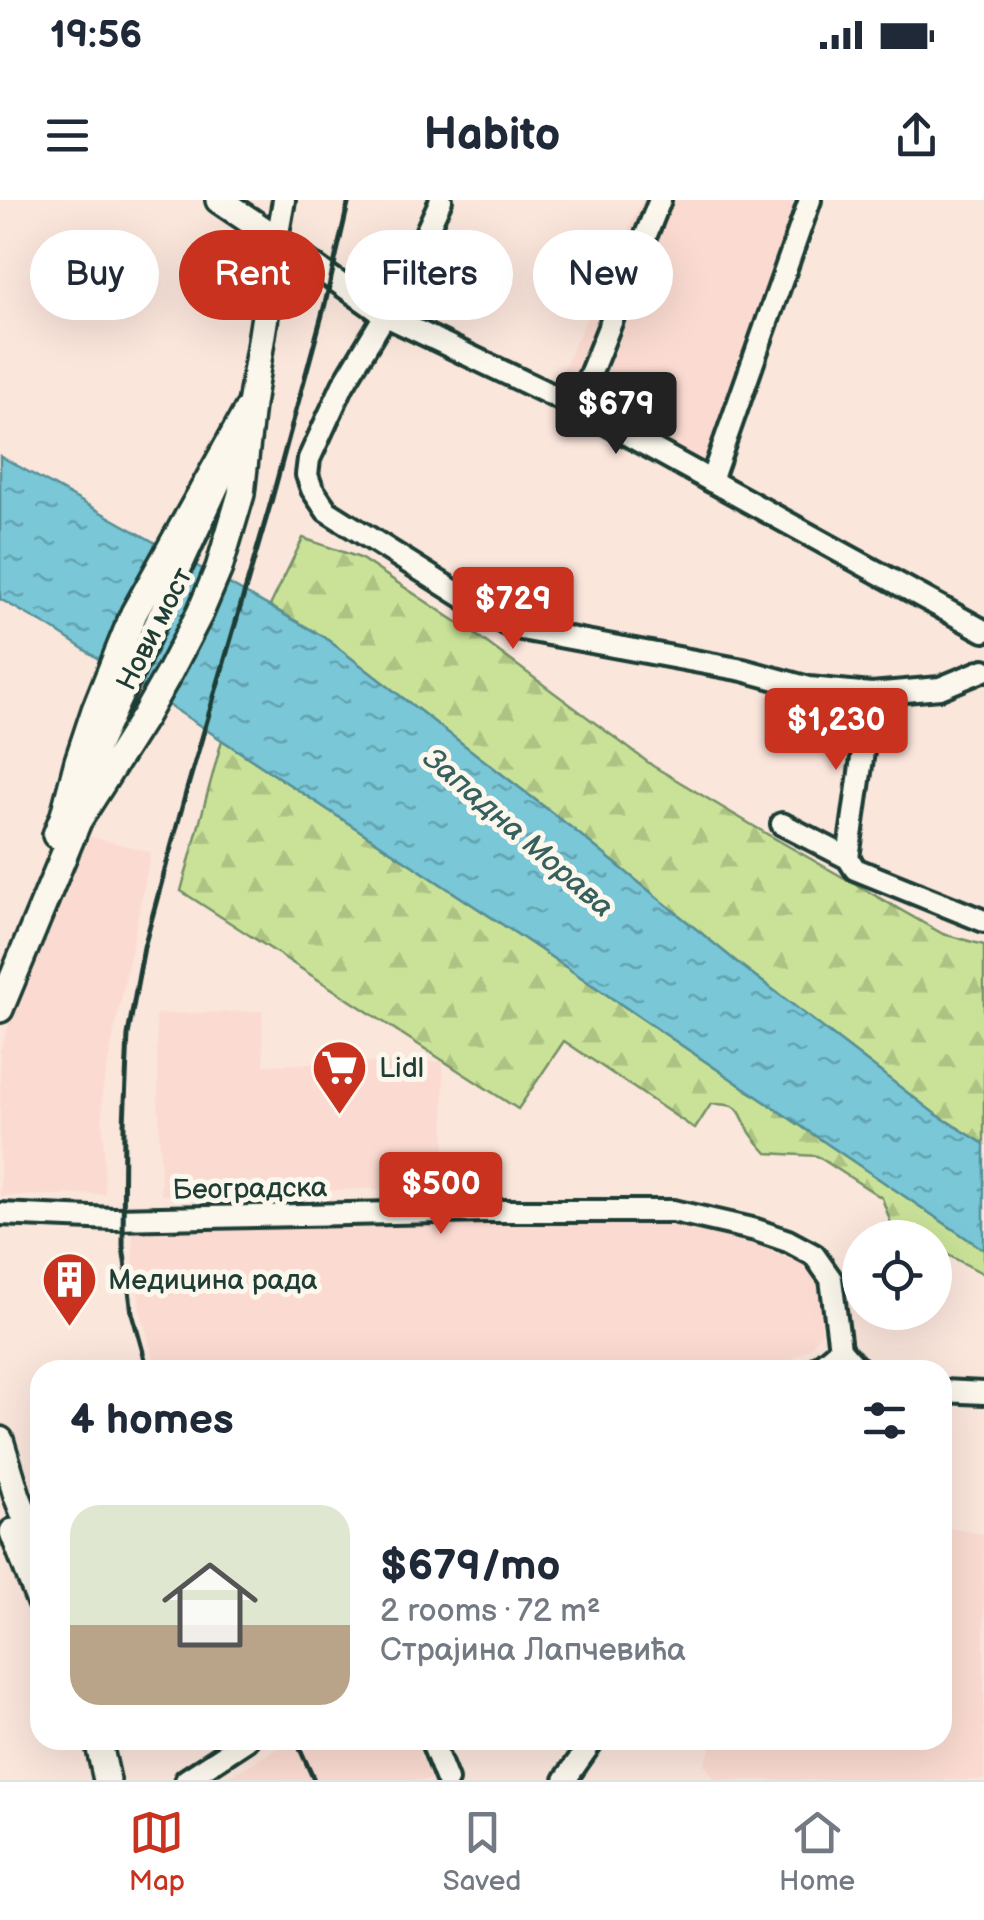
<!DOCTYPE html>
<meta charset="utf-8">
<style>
:root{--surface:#fff;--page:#f2f2f3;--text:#1f2937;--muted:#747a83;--line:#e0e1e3;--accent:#c8321e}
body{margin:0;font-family:"Balsamiq Sans",sans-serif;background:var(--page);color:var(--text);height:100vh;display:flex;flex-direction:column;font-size:38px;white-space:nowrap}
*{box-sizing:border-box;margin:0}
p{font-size:32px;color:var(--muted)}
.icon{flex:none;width:55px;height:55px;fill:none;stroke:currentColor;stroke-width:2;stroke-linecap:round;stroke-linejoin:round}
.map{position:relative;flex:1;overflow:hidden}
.sheet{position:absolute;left:30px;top:1160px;width:922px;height:390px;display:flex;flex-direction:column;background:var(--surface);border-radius:30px;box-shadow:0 10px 40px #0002}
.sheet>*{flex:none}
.hud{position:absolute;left:30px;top:30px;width:925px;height:90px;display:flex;gap:20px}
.buttons{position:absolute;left:842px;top:1020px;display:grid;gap:20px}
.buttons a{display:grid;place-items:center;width:110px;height:110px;border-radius:50%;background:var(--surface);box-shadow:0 10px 40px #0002;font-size:50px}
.price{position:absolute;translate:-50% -85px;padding:0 22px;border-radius:10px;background:var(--accent);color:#fff;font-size:32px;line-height:65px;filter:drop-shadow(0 2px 5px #0008)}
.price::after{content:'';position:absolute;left:50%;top:60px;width:30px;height:22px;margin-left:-15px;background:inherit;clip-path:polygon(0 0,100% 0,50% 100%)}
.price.current{background:#222;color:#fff}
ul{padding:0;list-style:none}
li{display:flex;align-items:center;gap:30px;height:250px;padding:0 40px}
li span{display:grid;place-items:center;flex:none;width:280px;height:200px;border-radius:30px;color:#555}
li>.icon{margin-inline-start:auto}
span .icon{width:120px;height:120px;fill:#fffc;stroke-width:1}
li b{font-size:42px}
h2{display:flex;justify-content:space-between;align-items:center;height:120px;padding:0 40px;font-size:42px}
.tag{padding:0 35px;border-radius:45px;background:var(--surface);box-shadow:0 10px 40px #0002;font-size:35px;line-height:90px}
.tag.current{background:var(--accent);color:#fff}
.status{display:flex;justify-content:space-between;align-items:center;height:70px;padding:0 50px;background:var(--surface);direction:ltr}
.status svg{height:28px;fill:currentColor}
header{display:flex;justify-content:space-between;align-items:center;height:130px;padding:0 40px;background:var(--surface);font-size:45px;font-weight:700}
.tab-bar{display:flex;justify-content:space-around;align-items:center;height:140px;border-top:2px solid var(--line);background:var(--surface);font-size:28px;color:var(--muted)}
.tab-bar a{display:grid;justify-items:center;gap:5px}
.tab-bar .current{color:var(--accent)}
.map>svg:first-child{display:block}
.built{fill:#fbdbd1}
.forest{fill:url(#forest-firs);stroke:#749066;stroke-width:2.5}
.water{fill:url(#water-ripples);stroke:#569096;stroke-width:2.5}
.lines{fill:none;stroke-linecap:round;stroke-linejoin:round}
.minor-casing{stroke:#1f3d34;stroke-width:28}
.major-casing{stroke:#1f3d34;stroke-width:32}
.minor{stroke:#fbf7ec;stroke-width:20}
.major{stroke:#fbf7ec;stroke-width:25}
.rail{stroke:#1f3d34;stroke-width:5}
.labels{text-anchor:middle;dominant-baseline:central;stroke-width:10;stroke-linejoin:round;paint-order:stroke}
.street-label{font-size:28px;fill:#1f3d34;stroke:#fbf7ec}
.poi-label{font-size:28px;fill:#1f3d34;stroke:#fbf7ec;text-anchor:start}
.water-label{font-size:30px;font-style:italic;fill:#36605d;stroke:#fbf7ec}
</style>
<div class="status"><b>19:56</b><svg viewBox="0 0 49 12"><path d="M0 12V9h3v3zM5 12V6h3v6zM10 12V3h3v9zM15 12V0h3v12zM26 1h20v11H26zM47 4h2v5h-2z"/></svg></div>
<header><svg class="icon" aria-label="menu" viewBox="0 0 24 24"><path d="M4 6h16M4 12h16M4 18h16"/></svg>Habito<svg class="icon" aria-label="share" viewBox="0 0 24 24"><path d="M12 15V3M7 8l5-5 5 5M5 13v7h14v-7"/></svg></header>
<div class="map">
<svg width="984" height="1580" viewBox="0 0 984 1580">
<defs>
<pattern id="forest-firs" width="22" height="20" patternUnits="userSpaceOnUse" patternTransform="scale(2.5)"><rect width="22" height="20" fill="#cae298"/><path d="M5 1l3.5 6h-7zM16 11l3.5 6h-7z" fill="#adc384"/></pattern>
<pattern id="water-ripples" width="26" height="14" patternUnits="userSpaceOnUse" patternTransform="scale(2.5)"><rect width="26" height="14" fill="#7ac7d8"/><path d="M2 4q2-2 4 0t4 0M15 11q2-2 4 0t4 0" fill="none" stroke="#63a3b0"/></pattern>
</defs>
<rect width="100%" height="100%" fill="#fbe6dc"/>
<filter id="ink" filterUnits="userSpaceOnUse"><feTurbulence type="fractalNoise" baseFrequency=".01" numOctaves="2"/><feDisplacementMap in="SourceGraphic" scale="20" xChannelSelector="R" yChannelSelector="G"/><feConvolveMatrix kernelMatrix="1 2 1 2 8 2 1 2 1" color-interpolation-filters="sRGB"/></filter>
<g filter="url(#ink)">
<!-- built -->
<g class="built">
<polygon points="642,0 802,0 706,264 574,196 562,171"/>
<polygon points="84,635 151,652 102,893 105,994 0,996 0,850 20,792"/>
<polygon points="262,811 264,865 443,861 446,987 161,995 156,814"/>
<polygon points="511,1022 684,1024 761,1040 785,1050 811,1068 821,1085 824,1106 821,1133 811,1147 776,1170 157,1170 141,1114 133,1058 133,1029"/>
<polygon points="943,1327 984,1334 984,1580 715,1580 704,1564 715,1540 942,1540"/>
<polygon points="293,1540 414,1540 431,1580 222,1580"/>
</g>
<!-- forest -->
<g class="forest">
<polygon points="303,338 360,358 475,434 653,566 767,634 943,734 984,745 984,944 934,913 738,763 573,629 324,437 270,406"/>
<path d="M222,540L523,738L984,1050V1074L935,1048V1038L912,1037L893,1029L882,998L817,956L767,953C762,947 756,941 751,934C736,910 745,904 711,904L695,929L564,841L518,909L181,691Z"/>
</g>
<!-- water -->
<polygon class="water" points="0,256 324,437 573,629 738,763 934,913 984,944 984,1050 523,738 53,429 0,399"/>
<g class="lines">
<defs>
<g id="minor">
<polyline points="284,0 277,39 384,115 577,207 984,431"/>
<polyline points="441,0 399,92 343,185 309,259 307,275 312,289 327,311 506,424 521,429 743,470 809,488 871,494 940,488 984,470"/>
<polyline points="577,207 660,0"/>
<polyline points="711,281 810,0"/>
<polyline points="79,597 93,559 229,263"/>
<polyline points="782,624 848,658 855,669 984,721"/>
<polyline points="848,658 871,494"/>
<polyline points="0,1014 114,1019 486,1011 673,1011 756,1030 788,1041 814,1055 831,1079 840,1149"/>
<polyline points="840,1149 855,1166 861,1170"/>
<polyline points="815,1170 840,1149"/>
<polyline points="942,1191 984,1193"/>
<polyline points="431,1540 447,1580"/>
<polyline points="186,1580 247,1540"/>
<polyline points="565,1580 593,1540"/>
</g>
<g id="major">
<polyline points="56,635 64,615 78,561 95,510 134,413 248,209"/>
<polyline points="0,809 78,621 144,517 169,473 200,413 219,368 241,294 251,205 277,39 219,0"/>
<polyline points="0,1240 17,1296 40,1354"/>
<polyline points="13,1332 40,1402"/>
<polyline points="98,1540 107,1580"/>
</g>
</defs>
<!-- minor casing -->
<use href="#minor" class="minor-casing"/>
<!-- major casing -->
<use href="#major" class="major-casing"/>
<!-- minor -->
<use href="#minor" class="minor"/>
<!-- major -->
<use href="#major" class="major"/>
<!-- rail -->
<g class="rail">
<polyline points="148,1170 132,1113 123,1046 124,924 128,835 144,747 187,589 271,302 325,104 349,0"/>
<polyline points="296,1540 314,1580"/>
</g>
</g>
</g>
<!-- icons -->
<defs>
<symbol id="supermarket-pin" viewBox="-11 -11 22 30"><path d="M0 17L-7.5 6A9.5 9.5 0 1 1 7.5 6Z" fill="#c8321e" stroke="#fbf7ec"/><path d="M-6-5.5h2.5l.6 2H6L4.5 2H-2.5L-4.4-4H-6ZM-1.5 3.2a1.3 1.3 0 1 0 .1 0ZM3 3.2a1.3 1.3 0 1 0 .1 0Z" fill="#fff"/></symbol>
<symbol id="building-pin" viewBox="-11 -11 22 30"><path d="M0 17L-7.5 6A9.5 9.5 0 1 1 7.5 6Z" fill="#c8321e" stroke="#fbf7ec"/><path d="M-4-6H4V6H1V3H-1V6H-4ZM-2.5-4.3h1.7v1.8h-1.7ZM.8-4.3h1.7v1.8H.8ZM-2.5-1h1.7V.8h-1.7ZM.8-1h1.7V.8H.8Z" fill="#fff"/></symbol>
</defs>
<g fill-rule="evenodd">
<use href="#supermarket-pin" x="308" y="836" width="63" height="86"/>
<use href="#building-pin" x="38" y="1048" width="63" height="86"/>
</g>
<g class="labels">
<!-- street labels -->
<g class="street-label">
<text transform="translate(155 429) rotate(-63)">Нови мост</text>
<text transform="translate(250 989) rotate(-1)">Београдска</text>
</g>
<!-- poi labels -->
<g class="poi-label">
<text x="379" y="868">Lidl</text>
<text x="108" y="1080">Медицина рада</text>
</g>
<!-- water labels -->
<g class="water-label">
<text transform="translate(518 633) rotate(41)">Западна Морава</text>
</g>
</g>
</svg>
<div class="buttons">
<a><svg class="icon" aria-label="locate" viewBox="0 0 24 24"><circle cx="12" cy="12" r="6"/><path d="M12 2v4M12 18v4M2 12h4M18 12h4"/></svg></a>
</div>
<b class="price current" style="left:616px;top:257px">$679</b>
<b class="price" style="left:513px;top:452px">$729</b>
<b class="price" style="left:836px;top:573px">$1,230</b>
<b class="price" style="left:441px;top:1037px">$500</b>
<div class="hud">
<a class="tag">Buy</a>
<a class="tag current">Rent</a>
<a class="tag">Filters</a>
<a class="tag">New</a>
</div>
<section class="sheet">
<h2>4 homes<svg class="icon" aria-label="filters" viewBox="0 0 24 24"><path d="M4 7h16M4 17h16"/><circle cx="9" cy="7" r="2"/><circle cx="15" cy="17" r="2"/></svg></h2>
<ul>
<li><span style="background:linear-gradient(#dfe7d0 60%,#b9a48a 0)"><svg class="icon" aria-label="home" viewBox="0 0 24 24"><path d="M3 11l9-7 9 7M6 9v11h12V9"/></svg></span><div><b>$679/mo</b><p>2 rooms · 72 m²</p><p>Страјина Лапчевића</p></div></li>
</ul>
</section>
</div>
<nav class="tab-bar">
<a class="current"><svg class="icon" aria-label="map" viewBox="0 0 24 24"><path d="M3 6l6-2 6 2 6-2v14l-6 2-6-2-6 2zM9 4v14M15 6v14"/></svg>Map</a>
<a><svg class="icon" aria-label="saved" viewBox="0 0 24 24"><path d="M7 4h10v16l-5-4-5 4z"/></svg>Saved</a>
<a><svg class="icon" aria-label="home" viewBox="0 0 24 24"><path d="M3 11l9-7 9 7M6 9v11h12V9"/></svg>Home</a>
</nav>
